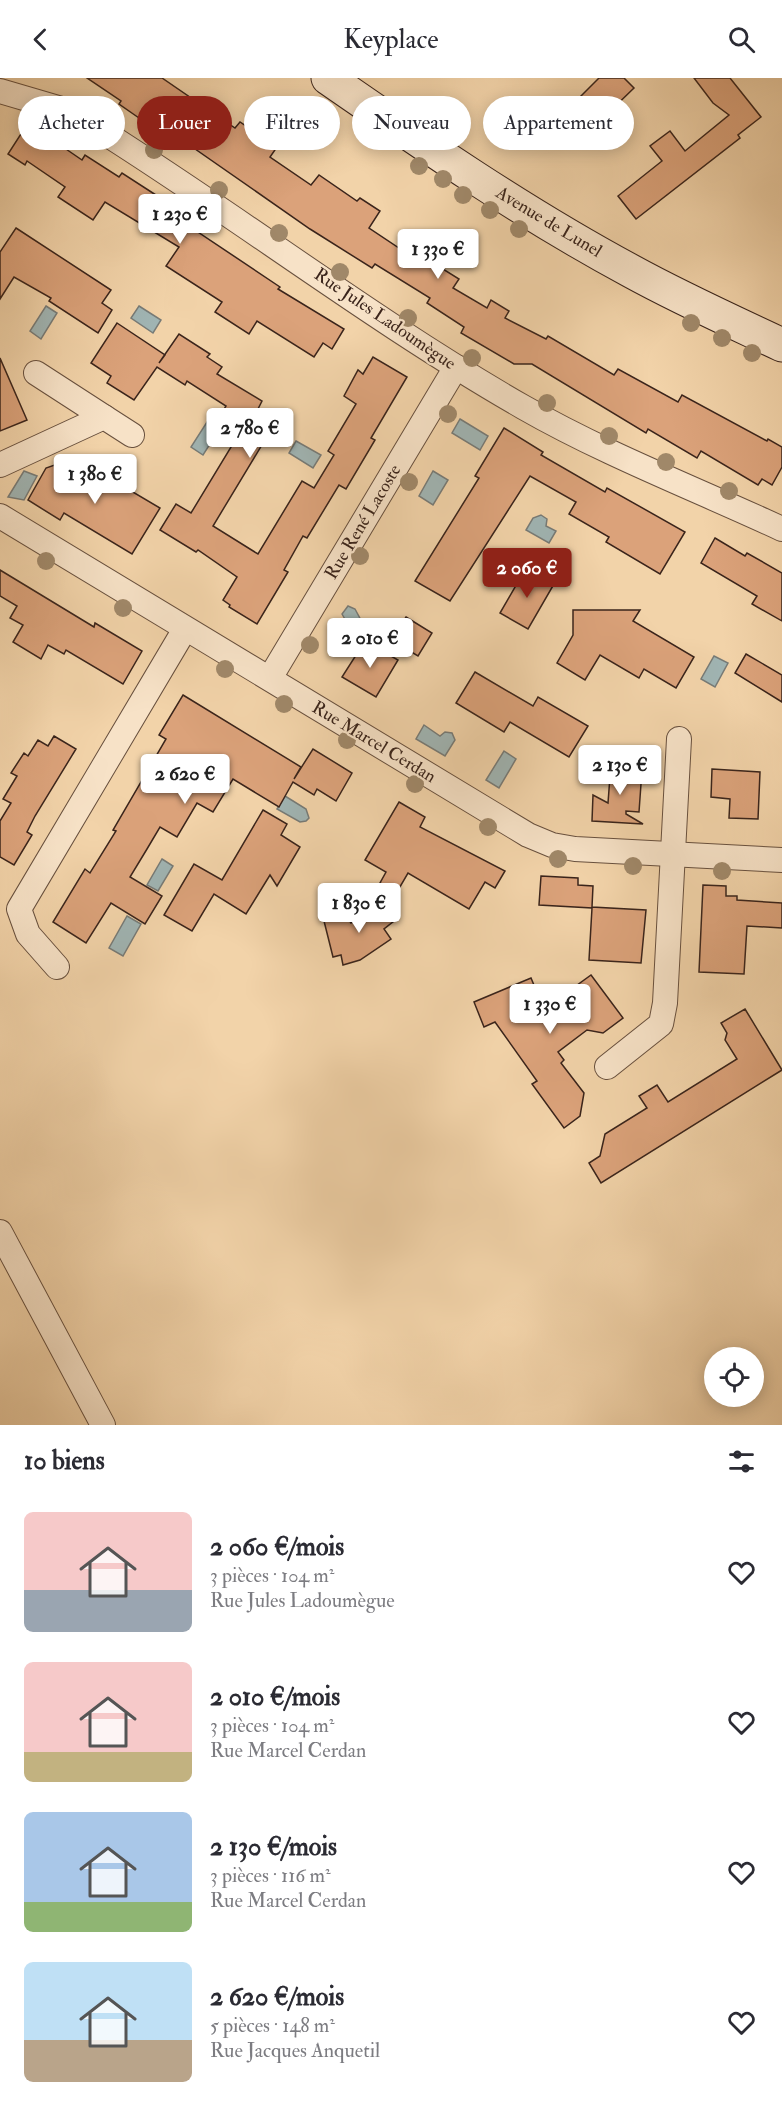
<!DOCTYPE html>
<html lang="fr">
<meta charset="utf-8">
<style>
:root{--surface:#fff;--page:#f7f7f7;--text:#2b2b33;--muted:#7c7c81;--accent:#8f2418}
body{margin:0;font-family:"IM FELL Double Pica",serif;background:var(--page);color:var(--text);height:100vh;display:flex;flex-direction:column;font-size:22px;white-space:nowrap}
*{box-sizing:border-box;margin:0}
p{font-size:20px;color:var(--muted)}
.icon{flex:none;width:33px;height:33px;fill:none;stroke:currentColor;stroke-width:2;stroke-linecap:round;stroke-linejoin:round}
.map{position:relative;height:1347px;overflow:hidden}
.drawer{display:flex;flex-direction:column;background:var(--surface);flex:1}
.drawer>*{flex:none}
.hud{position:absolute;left:18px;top:18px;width:747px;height:54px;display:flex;gap:12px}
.fabs{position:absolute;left:704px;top:1269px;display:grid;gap:12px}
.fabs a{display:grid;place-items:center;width:60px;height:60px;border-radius:50%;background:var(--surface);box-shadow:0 3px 15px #0003;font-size:30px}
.price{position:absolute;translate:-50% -51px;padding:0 14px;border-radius:6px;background:#fff;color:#222;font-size:20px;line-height:39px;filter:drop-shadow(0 2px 3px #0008)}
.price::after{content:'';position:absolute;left:50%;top:36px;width:18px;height:14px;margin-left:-9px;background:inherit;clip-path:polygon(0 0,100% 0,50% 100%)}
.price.current{background:var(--accent);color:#fff}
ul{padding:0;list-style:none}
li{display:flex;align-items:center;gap:18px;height:150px;padding:0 24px}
li span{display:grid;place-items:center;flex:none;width:168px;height:120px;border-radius:9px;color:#555}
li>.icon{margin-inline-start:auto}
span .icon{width:72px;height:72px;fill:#fffc;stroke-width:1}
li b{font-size:26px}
h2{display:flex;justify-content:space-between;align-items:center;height:72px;padding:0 24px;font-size:26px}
.tag{padding:0 21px;border-radius:27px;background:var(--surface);box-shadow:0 3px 15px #0003;font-size:21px;line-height:54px}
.tag.current{background:var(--accent);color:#fff}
header{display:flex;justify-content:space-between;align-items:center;height:78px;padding:0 24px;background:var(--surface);font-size:27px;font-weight:600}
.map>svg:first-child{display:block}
.water{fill:#a0b5b4;stroke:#777b77;stroke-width:1.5}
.building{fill:#dba27a;stroke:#3a241b;stroke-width:1.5}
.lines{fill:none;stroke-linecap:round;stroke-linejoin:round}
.street-casing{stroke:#68503e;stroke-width:26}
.secondary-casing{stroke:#3a241b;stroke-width:35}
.street{stroke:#f7e2c7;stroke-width:24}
.secondary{stroke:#f7e2c7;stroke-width:33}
.tree{fill:#a08869}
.labels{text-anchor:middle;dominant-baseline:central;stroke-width:4.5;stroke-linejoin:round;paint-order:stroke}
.street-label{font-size:18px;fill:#3a241b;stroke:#f7e2c7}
</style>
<header><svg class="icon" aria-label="back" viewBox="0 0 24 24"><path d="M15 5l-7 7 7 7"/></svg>Keyplace<svg class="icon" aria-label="search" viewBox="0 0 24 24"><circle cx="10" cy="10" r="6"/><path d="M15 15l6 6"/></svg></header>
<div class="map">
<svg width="782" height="1347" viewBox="0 0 782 1347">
<rect width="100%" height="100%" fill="#f2d3a9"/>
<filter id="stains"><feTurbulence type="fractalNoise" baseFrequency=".00333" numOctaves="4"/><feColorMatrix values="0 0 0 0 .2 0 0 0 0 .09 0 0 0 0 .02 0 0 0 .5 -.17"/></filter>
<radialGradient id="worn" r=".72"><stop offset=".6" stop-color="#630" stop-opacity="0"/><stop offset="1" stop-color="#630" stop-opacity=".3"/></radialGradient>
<!-- water -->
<g class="water">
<polygon points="46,228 57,235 41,261 30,253"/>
<polygon points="139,228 161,242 153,255 131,240"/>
<polygon points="460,341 488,358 480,372 452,355"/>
<polygon points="207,344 219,352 203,377 191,369"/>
<polygon points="296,363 321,377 313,390 289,375"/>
<polygon points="24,393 37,398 24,422 8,419"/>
<polygon points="433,393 448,402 433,427 419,418"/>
<polygon points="541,437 547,441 546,448 556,453 549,465 526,452 533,440"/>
<path d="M348,528L355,531L362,544L369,548L367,554C353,556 348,547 342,536Z"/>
<polygon points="714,578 728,585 715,609 701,601"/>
<polygon points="424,647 440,658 445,654 452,655 455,662 445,678 416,661"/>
<path d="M599,671C607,679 604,687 598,694L602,699L596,705L582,697V686L589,676Z"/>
<polygon points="504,673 516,681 499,710 486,702"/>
<polygon points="285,718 306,731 309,740 306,743 300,744 277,731"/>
<polygon points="162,781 173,788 158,813 147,807"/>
<polygon points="127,838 141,846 123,878 109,870"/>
</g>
<!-- building -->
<g class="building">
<polygon points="87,0 162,0 235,50 240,44 277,69 270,79 311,107 319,97 357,123 360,120 380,133 369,150 411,178 414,173 459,201 453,210 487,230 491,222 509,233 505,240 546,261 548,258 614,297 618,291 678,324 682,317 767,363 768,361 782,369 782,389 772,407 762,401 758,407 701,373 697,380 648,351 646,355 532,286 514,286 461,255 464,249 427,225 430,220 375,186 372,190 310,151 185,64 182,69 139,40 119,26 121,23"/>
<polygon points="599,0 624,0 634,10 603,40 581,18"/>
<polygon points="694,0 730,0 761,39 738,57 740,60 636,141 618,118 662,83 650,68 670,53 685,73 729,37 713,25"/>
<polygon points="28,45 82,82 85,77 119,99 122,95 159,119 187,137 183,144 280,209 278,211 344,251 332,271 323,265 314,279 257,243 249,256 215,234 222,224 166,188 179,169 105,124 93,142 58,119 65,109 27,83 25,87 8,76"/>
<polygon points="16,150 111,212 102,225 112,232 98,255 49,223 51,220 14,199 0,221 0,174"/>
<polygon points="117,245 165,277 159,285 179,256 210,276 207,279 222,289 217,296 262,323 258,331 277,342 213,448 258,476 302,403 314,410 334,377 328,373 356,326 344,318 358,292 363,296 373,279 407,299 371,360 375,362 346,411 339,407 307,460 303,458 284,492 288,494 257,546 229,529 230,527 223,522 237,499 198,472 196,474 160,452 176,426 191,435 245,346 223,333 226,328 187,303 185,307 157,289 134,322 107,305 111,298 91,285"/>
<polygon points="0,280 27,342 0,353"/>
<polygon points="504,350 543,374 541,377 605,414 607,410 685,454 660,496 606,464 609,459 569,436 576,424 530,398 450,523 415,503 479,400 475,398"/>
<polygon points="66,383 112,410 116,404 160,430 132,476 64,435 60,442 28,422 46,390"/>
<polygon points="715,460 745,478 747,475 782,495 782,543 752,526 757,518 701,485"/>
<polygon points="526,490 554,506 528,551 500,535"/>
<polygon points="0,492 94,549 95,545 142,573 123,606 66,572 64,576 48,567 41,581 13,564 23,547 10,540 17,528 0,518"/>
<polygon points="573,532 640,532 633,543 694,579 676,610 644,591 639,600 600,577 585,602 557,585 573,557"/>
<polygon points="406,539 432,555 418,578 391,562"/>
<polygon points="365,563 398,582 376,619 342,599"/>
<polygon points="746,576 782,597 782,624 735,595"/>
<polygon points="475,594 533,628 538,619 588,648 569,679 510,644 504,654 456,625"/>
<polygon points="183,617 301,689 294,701 313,671 352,695 336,723 317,711 314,717 293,704 279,729 233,701 213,734 197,725 177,759 160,749 147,771 130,799 162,818 145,846 111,825 86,865 53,844 85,791 90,795 116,753 113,752 166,661 159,657"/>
<polygon points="54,658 76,671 35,738 27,754 32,757 14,787 0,779 0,743 11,725 3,721 17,698 11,695 24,675 28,678 38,662 48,668"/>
<polygon points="611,685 628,686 627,692 642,692 639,734 626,733 626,736 643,746 592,743 593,717 608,725"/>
<polygon points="712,691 760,694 758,741 729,740 730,721 711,719"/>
<polygon points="399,724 425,739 420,749 505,793 495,810 485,804 469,831 408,795 397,814 380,805 386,794 365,782"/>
<polygon points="263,732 287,746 281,757 300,769 277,808 270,797 246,836 214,816 192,853 164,837 194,786 222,802"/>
<polygon points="541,798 578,800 578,807 593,808 592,829 646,832 641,885 589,882 592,830 539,827"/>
<polygon points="703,807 726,808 726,818 737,818 737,822 782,825 782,850 747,848 744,896 699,894"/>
<polygon points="381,824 394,843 384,851 391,861 360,882 343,887 341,877 333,879 324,843 346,838 351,845"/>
<polygon points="591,897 623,940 603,955 587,952 558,974 564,982 561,985 584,1015 580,1038 564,1050 532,1006 537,1003 495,944 484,949 474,924 531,900 544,931"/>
<polygon points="745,931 782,992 601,1105 589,1085 600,1078 605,1056 647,1030 639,1018 657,1007 668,1024 737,981 725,962 727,955 721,945"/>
</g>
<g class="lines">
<defs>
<g id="street">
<path d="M0,13L58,30L89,45C235,136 373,243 523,329C605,376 696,411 782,451"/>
<polyline points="36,295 104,339"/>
<polyline points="0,387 104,339 132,357"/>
<polyline points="0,438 528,757 552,767 575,771 782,782"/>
<polyline points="270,600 456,289"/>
<polyline points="57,889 28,856 19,831 185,551"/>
<polyline points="607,989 661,946 665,925 679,661"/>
<polyline points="0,1154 103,1347"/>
</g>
<path id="secondary" d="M328,0C426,68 525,136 631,193C680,220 731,243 782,267"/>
</defs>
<!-- street casing -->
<use href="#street" class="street-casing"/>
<!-- secondary casing -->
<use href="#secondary" class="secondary-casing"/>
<!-- street -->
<use href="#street" class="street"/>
<!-- secondary -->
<use href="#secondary" class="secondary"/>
</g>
<!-- trees -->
<g class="tree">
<circle cx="87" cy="27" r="9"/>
<circle cx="154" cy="72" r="9"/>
<circle cx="419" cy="88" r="9"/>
<circle cx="443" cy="101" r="9"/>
<circle cx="219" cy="112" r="9"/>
<circle cx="463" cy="117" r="9"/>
<circle cx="490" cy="132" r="9"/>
<circle cx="519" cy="151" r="9"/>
<circle cx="279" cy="155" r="9"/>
<circle cx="340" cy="194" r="9"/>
<circle cx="408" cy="240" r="9"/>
<circle cx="691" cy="245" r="9"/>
<circle cx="722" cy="260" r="9"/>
<circle cx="752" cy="275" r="9"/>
<circle cx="472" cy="280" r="9"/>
<circle cx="547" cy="325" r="9"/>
<circle cx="448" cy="336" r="9"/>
<circle cx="609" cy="358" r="9"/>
<circle cx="666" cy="384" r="9"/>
<circle cx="409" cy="404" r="9"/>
<circle cx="729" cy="413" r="9"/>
<circle cx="360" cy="478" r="9"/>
<circle cx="46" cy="483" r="9"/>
<circle cx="123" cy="530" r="9"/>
<circle cx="310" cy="567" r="9"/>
<circle cx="225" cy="591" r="9"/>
<circle cx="284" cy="626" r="9"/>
<circle cx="347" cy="662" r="9"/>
<circle cx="415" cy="706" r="9"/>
<circle cx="488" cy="749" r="9"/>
<circle cx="558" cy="781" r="9"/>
<circle cx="633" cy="788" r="9"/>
<circle cx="722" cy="793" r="9"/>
</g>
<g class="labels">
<!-- street labels -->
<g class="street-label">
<text transform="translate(549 144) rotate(31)">Avenue de Lunel</text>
<text transform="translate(385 241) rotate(34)">Rue Jules Ladoumègue</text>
<text transform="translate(363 444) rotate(-59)">Rue René Lacoste</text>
<text transform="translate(374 664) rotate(31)">Rue Marcel Cerdan</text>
</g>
</g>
<rect width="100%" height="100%" filter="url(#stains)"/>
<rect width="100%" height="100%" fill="url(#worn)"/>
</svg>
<div class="fabs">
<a><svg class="icon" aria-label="locate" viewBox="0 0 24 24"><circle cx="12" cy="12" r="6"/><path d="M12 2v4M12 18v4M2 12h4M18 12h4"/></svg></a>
</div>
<b class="price" style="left:180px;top:167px">1 230 €</b>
<b class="price" style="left:438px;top:202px">1 330 €</b>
<b class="price" style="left:250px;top:381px">2 780 €</b>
<b class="price" style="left:95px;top:427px">1 380 €</b>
<b class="price current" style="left:527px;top:521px">2 060 €</b>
<b class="price" style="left:370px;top:591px">2 010 €</b>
<b class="price" style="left:620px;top:718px">2 130 €</b>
<b class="price" style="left:185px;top:727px">2 620 €</b>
<b class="price" style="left:359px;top:856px">1 830 €</b>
<b class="price" style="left:550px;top:957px">1 330 €</b>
<div class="hud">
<a class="tag">Acheter</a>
<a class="tag current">Louer</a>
<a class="tag">Filtres</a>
<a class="tag">Nouveau</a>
<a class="tag">Appartement</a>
</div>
</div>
<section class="drawer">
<h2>10 biens<svg class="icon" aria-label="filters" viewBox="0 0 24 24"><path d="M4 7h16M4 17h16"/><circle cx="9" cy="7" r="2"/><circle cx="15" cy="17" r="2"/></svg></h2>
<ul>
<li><span style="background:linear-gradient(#f6c9c9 65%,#9aa5b1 0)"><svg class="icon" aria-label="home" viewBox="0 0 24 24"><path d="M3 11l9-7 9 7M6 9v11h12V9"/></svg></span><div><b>2 060 €/mois</b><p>3 pièces · 104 m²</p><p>Rue Jules Ladoumègue</p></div><svg class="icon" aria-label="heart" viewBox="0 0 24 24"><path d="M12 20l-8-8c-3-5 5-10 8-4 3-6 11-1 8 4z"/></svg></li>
<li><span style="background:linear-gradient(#f6c9c9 75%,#c2b280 0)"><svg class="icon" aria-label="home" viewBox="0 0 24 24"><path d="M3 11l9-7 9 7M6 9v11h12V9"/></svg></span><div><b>2 010 €/mois</b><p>3 pièces · 104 m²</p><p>Rue Marcel Cerdan</p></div><svg class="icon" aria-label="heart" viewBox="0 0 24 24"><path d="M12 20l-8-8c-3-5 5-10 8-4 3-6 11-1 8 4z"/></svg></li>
<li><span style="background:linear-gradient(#a9c7e8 75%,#8fb573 0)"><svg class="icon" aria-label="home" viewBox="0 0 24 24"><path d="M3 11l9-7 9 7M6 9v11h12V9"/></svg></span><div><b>2 130 €/mois</b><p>3 pièces · 116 m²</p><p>Rue Marcel Cerdan</p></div><svg class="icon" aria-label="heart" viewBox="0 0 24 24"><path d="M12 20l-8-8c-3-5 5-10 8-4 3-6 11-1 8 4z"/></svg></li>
<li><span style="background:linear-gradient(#bfe0f5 65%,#b9a48a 0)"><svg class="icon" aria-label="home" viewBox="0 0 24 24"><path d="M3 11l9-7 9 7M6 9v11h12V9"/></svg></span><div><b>2 620 €/mois</b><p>5 pièces · 148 m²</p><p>Rue Jacques Anquetil</p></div><svg class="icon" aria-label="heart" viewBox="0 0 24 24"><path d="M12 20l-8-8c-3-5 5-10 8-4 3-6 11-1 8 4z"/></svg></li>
</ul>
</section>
